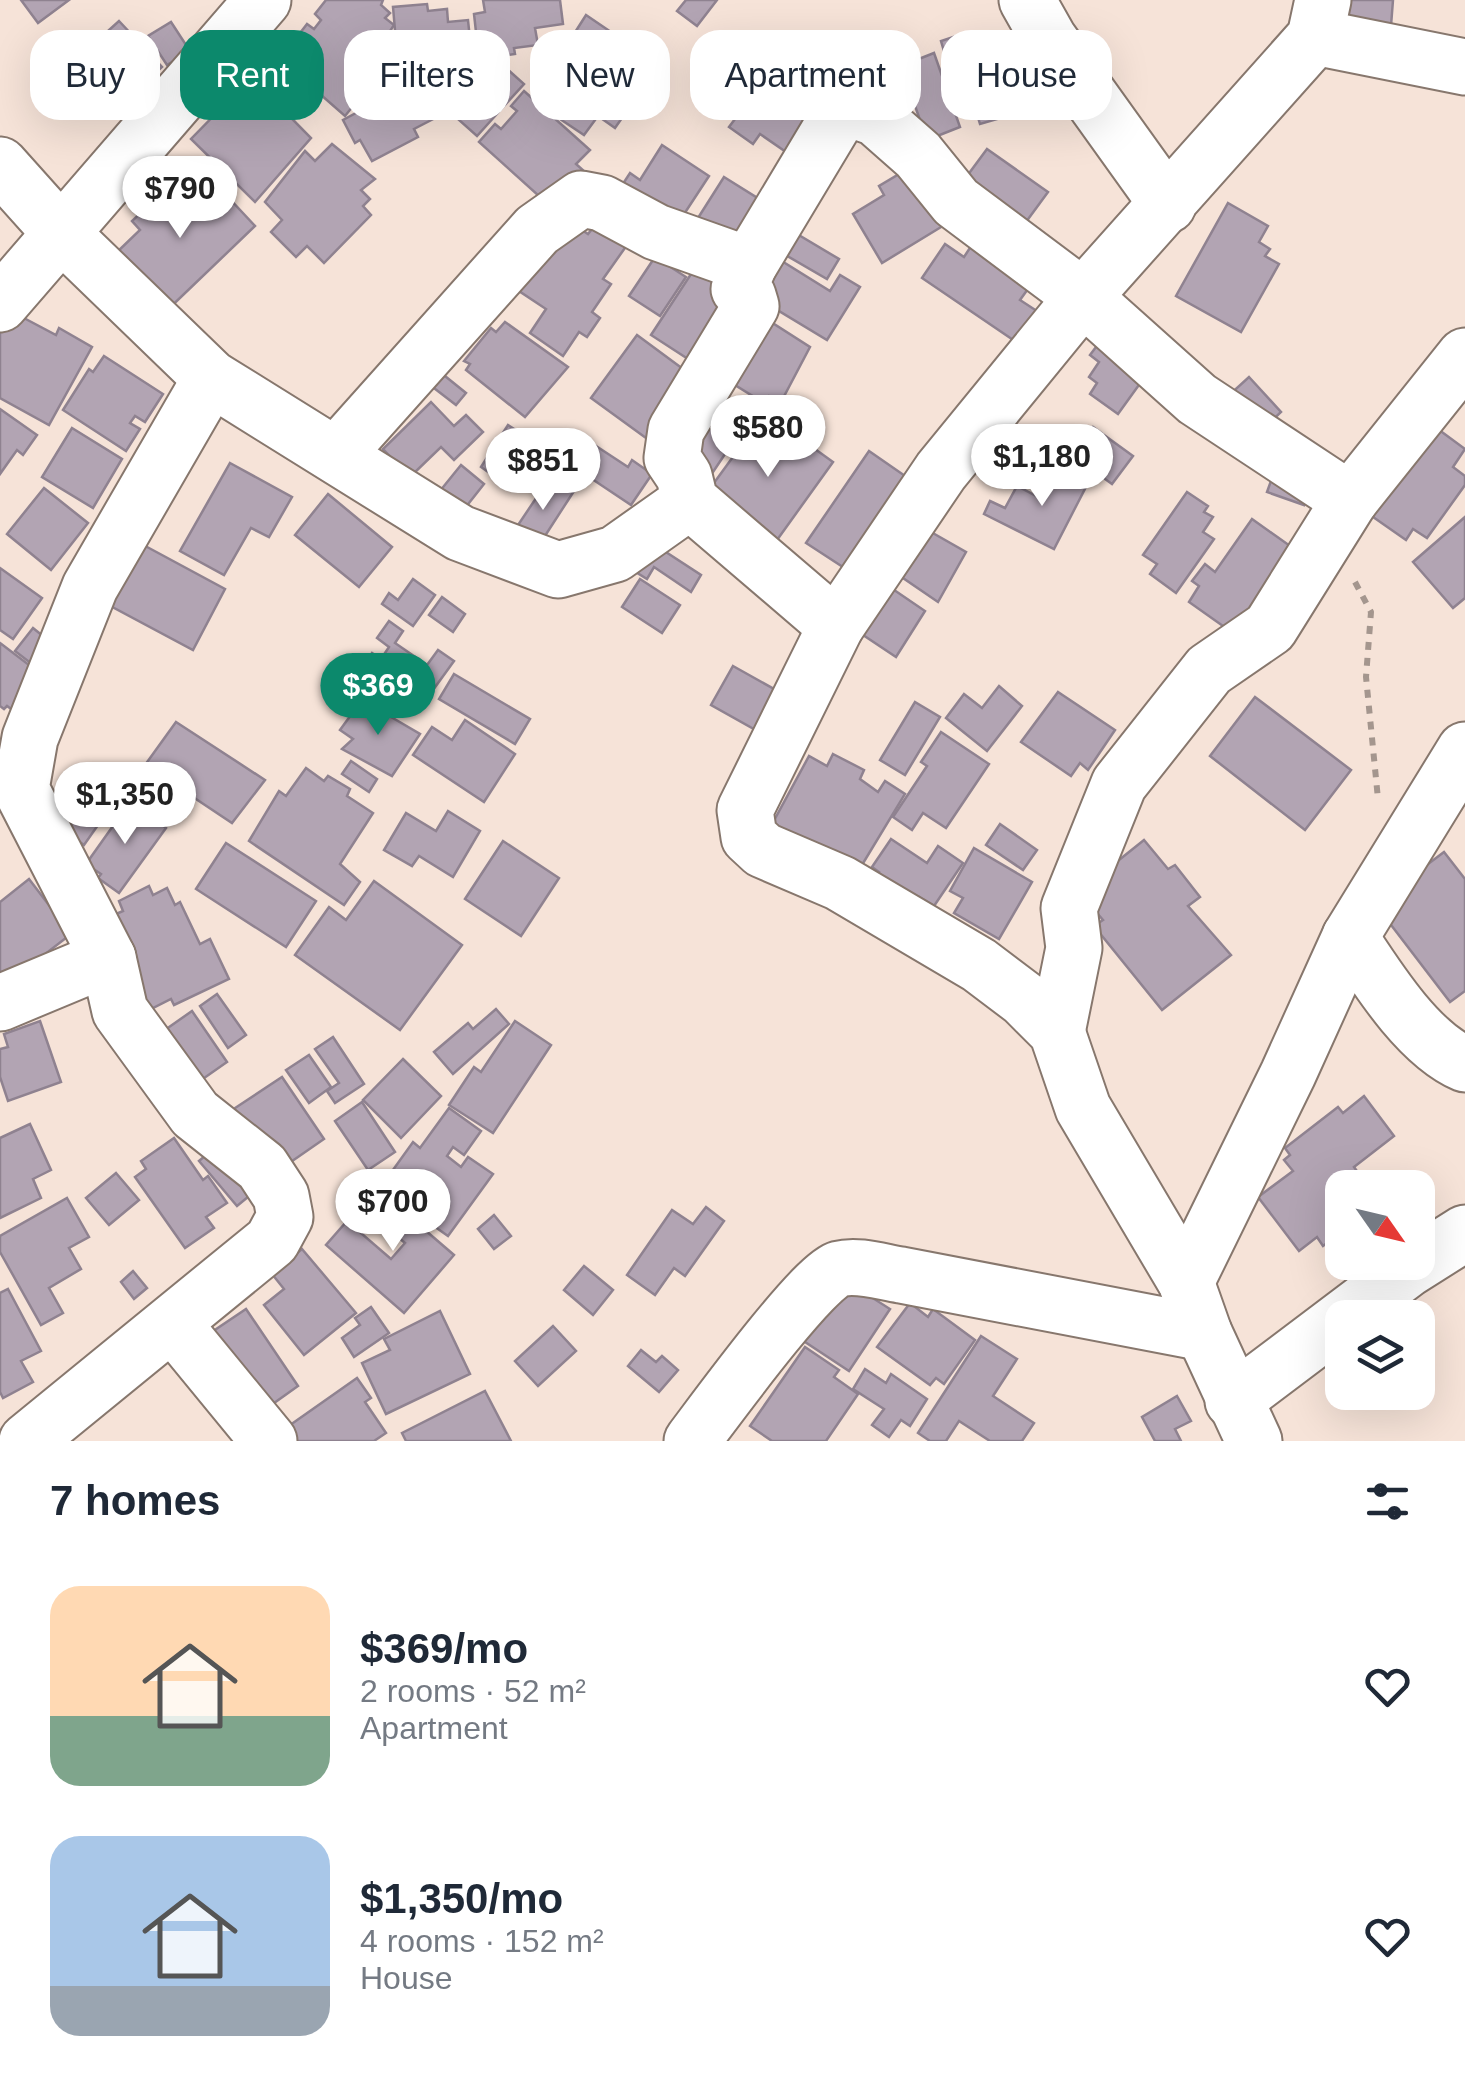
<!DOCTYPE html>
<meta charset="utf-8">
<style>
:root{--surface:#fff;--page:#f2f2f3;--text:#1f2937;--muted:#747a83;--accent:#0c896c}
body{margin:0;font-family:Arial,sans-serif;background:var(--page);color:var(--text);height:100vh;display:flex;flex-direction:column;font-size:38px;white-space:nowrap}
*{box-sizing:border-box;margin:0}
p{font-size:32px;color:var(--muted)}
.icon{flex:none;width:55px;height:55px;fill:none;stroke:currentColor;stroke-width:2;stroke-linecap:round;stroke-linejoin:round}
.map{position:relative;height:1441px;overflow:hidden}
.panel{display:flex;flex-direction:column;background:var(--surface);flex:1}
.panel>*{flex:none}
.top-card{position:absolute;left:30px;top:30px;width:1405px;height:90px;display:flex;gap:20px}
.needle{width:65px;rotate:124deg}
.tools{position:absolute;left:1325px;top:1170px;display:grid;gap:20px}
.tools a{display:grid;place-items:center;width:110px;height:110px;border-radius:20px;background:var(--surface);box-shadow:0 10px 40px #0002;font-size:50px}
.price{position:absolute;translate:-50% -85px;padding:0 22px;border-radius:35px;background:#fff;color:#222;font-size:32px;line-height:65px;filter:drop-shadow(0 2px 5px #0008)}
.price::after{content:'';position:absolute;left:50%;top:60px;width:30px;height:22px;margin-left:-15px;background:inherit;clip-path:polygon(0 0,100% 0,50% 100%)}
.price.current{background:var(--accent);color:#fff}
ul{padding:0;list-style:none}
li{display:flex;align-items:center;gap:30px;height:250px;padding:0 50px}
li span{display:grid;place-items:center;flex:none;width:280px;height:200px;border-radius:30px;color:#555}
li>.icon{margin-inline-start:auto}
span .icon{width:120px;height:120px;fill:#fffc;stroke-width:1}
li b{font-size:42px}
h2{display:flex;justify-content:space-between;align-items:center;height:120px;padding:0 50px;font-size:42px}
.chip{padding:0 35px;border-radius:30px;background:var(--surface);box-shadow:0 10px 40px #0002;font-size:35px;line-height:90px}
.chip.current{background:var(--accent);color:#fff}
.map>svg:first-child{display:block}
.building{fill:#b2a4b3;stroke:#8f8290;stroke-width:2.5}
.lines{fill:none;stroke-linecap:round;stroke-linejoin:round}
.minor-casing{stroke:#87776d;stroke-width:59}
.path{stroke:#a4968e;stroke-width:6;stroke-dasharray:8 8;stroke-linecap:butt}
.minor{stroke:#fff;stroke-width:55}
</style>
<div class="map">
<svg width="1465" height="1441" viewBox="0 0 1465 1441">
<rect width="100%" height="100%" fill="#f6e3d8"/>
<!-- building -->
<g class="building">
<polygon points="21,0 69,0 38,23"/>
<polygon points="326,0 383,0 381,5 390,13 385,18 394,25 357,82 366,90 345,116 280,59 307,24 314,29 321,20 315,14"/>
<polygon points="483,0 560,0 563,24 535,28 538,45 514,48 515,54 479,59 474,14 485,12"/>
<polygon points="686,0 717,0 697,26 677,11"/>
<polygon points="1342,0 1393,0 1391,26 1340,22"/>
<polygon points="427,4 428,11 447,9 448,22 468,20 472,58 398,65 393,7"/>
<polygon points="586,15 636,49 624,67 574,34"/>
<polygon points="119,21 162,67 118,108 91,78 84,84 68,67"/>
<polygon points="171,22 190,51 167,65 148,36"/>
<polygon points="1022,28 1045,105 980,124 973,101 960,105 941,41 962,34 966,45"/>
<polygon points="729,38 749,51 754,43 810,81 804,89 821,100 786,152 760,134 753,144 729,127 735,119 697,93 729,45 726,42"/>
<polygon points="566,41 640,92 615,128 598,116 584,135 551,113 559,102 535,86"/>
<polygon points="934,53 960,127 927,140 901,66"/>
<polygon points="484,63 487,80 441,90 438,73"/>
<polygon points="506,68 524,84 477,136 459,120"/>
<polygon points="245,71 311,138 255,202 191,139 231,98 224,92"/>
<polygon points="419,79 439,116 414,129 418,137 372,161 360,140 355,143 343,120"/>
<polygon points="524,91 590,150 576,164 585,172 559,214 479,142 495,124 501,129 517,111 511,106"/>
<polygon points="332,144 375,179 361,190 370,199 363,206 371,215 324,263 307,246 296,257 271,232 282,220 265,202 305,151 315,161"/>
<polygon points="662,145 709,176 673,231 617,193 630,173 640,180"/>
<polygon points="987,149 1048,192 1026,222 953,195"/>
<polygon points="911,167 951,221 882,263 853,214 884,195 879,186"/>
<polygon points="197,175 222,201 227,196 255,226 158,319 114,255 140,230 132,221 148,206 145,203 170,179 182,190"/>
<polygon points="724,177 775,209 746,253 691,229"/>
<polygon points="1228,203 1268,226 1259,242 1270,249 1265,256 1279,264 1241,332 1176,296"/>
<polygon points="561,216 588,234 596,224 627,245 603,279 611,284 592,312 600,318 587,337 579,332 563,356 530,333 546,309 519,291"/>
<polygon points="782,225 839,259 827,279 770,246"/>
<polygon points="979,234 1038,275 1020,300 1040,313 1019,344 922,278 945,244 964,257"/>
<polygon points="772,255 830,291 840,275 860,287 827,340 749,293"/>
<polygon points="655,257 686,277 660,316 629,296"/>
<polygon points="695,268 749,302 705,370 651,335"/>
<polygon points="5,308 56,335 59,328 92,347 49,425 0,398 0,317"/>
<polygon points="754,311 810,347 781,402 769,396 764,403 722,377"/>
<polygon points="505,322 568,367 525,417 466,370 470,364 464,361 491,328 496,332"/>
<polygon points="1108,331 1154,364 1118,414 1090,394 1097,383 1089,377 1099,362 1090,355"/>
<polygon points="637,335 702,383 657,446 591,398"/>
<polygon points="104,356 163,394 145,422 135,416 130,423 140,429 126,451 63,410 89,369 93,372"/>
<polygon points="440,372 466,393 456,405 430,385"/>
<polygon points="1249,377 1281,412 1260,432 1227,397"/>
<polygon points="431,402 454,426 466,415 483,432 454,460 441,447 410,477 383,449"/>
<polygon points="0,409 37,435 23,455 17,450 0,474"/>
<polygon points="716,410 743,427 711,475 684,457"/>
<polygon points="765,413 833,462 772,547 703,498"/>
<polygon points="1427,421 1465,449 1453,467 1465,476 1465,485 1427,538 1413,529 1406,540 1363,510"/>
<polygon points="508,425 542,447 524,475 508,464 498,479 481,467"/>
<polygon points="1093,427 1133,456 1112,484 1072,455"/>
<polygon points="72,428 122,459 93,508 42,477"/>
<polygon points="593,444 628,467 632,460 652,474 631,505 577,469"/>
<polygon points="869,451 908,478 846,569 806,543"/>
<polygon points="230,463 292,497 269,537 251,528 224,575 180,551"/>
<polygon points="461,465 484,484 454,522 431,502"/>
<polygon points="1058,467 1088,483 1054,549 984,514 990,501 1005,508 1017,486 1042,499"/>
<polygon points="1276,467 1306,497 1304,505 1267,492"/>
<polygon points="551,476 574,491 532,556 516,528"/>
<polygon points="44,488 88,523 51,570 7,534"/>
<polygon points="1187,492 1208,506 1204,512 1213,517 1203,532 1214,539 1176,593 1150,574 1157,564 1143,555"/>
<polygon points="328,494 392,547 359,587 295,535"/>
<polygon points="1465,517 1465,598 1453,608 1413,562"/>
<polygon points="1252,519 1307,558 1247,643 1189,602 1199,586 1192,581 1205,564 1215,572"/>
<polygon points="924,528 966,552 938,602 884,565"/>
<polygon points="136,541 225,589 193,650 103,602"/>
<polygon points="649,541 701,575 691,592 654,567 647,579 631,569"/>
<polygon points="0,568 42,598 13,639 0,630"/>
<polygon points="413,579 435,595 413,626 382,604 389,593 398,600"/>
<polygon points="640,579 680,605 662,633 622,607"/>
<polygon points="878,579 925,611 896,657 860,633"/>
<polygon points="442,597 465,614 453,632 429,615"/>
<polygon points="389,621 403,631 395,643 427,665 438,650 454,661 420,708 409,700 397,715 352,683 372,653 381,659 389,647 377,638"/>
<polygon points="33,628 54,645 37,668 15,651"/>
<polygon points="0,643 33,668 22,683 35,691 18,714 7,706 4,709 0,706"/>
<polygon points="733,666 783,694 761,733 711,705"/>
<polygon points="454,674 530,719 515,744 439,699"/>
<polygon points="999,686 1022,706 987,751 946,718 964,694 982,708"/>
<polygon points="1058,692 1115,730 1088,770 1080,763 1071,776 1021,742"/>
<polygon points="1255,697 1351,770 1305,830 1210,756"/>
<polygon points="362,700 420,734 392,776 342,749 353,739 340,730"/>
<polygon points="915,702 940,717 905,775 880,760"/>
<polygon points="465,720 515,754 484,802 413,755 432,727 452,740"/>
<polygon points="176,722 265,780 232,823 145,765"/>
<polygon points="941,732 989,764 946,828 923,813 912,830 893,817 927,766 921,762"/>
<polygon points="833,754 864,770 860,779 878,792 885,781 905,794 845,893 758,850 809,756 827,766"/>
<polygon points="351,761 377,779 369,792 342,774"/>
<polygon points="306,768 324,781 328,776 350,789 347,796 373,813 340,864 360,882 344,905 249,841 279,791 286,796"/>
<polygon points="86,787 112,805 84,845 58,826"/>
<polygon points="130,802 166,828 119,893 98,878 101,874 86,864"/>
<polygon points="448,811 480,831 453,877 419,856 412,866 384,850 406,813 436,831"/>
<polygon points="1000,824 1037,850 1023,870 986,845"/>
<polygon points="891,839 927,863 938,846 963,863 934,906 919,897 909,912 870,886 879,872 872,867"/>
<polygon points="1144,840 1168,869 1175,865 1200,897 1188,906 1231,955 1162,1010 1094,926 1103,920 1079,892"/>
<polygon points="503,841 559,878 521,936 465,899"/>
<polygon points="226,843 316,901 286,947 196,889"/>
<polygon points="974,848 1032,882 999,939 954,913 963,898 950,891"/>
<polygon points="1444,852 1465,879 1465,991 1450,1002 1375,904"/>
<polygon points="29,879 71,934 0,989 0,902"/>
<polygon points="374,881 462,945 400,1030 295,955 329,907 346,920"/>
<polygon points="149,886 153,895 167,888 175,905 180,902 200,944 210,939 229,979 174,1005 171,999 147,1011 100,921 123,911 119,901"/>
<polygon points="217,994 246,1035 228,1048 200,1006"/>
<polygon points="496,1009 509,1024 453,1074 434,1052 468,1023 473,1029"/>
<polygon points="192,1011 227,1062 187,1090 152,1039"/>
<polygon points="40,1021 61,1082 8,1101 0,1077 0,1049 8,1047 4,1034"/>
<polygon points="515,1021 551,1045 493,1133 449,1105 474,1067 481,1072"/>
<polygon points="333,1037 364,1084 335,1103 327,1091 339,1083 315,1049"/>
<polygon points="309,1055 331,1087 309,1103 286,1070"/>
<polygon points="403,1059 441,1096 401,1138 363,1100"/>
<polygon points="282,1077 324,1139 272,1175 229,1112"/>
<polygon points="1364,1096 1394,1136 1354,1167 1369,1188 1342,1188 1342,1232 1323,1246 1317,1237 1299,1251 1258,1197 1293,1171 1284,1160 1290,1155 1285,1148 1338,1107 1343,1113"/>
<polygon points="362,1102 395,1152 368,1170 335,1121"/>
<polygon points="449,1108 481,1131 464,1155 453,1147 447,1156 461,1167 468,1157 493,1174 448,1236 380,1188 413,1142 420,1148"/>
<polygon points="30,1124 51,1170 33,1179 41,1198 0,1218 0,1138"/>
<polygon points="174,1138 203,1180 208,1176 227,1203 206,1217 214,1228 185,1248 135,1177 146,1169 141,1161"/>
<polygon points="206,1155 254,1192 237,1206 199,1161"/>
<polygon points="116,1173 139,1200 109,1225 86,1198"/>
<polygon points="376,1188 454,1255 404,1313 326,1245 347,1221 391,1259 405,1243 360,1205"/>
<polygon points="67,1198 89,1237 69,1248 81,1269 49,1288 63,1313 41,1325 0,1252 0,1236"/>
<polygon points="706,1207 724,1221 685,1276 674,1268 655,1295 627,1275 672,1210 693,1224"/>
<polygon points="494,1215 511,1236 494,1249 478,1229"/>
<polygon points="302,1249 356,1313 304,1355 264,1305 284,1289 272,1274"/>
<polygon points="584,1266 613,1290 593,1315 564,1290"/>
<polygon points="133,1271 147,1288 134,1299 121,1282"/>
<polygon points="846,1281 890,1309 849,1371 796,1336"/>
<polygon points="8,1289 41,1351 21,1361 33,1382 3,1398 0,1392 0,1293"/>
<polygon points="910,1303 928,1317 933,1309 975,1340 944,1384 936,1378 930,1385 877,1347"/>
<polygon points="371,1307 389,1333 354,1357 342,1338 360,1325 355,1318"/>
<polygon points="246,1309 298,1386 267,1408 200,1340"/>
<polygon points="440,1311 470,1374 386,1414 362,1363 390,1350 384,1339"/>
<polygon points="553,1326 576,1351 538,1386 515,1361"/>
<polygon points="981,1336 1017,1359 993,1396 1034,1423 1022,1441 990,1441 959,1421 946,1441 930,1441 918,1433"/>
<polygon points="805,1347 839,1370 834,1377 858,1394 826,1441 772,1441 750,1426"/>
<polygon points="641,1350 656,1362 662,1356 678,1370 659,1392 628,1366"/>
<polygon points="865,1369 886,1383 891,1374 927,1399 910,1426 901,1420 889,1437 872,1425 884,1409 853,1389"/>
<polygon points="357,1378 371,1398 365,1402 386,1433 374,1441 291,1441 283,1430"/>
<polygon points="485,1391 511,1441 406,1441 402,1433"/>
<polygon points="1177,1396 1191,1421 1175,1429 1181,1441 1155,1441 1142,1417"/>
</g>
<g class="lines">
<defs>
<g id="minor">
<polyline points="1027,0 1049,39 1168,205"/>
<polyline points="1315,37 1465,67"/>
<polyline points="0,165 60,232 211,378 460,533 558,570 615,554 690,501"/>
<polyline points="0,304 263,0"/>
<polyline points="336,455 537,230 581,199 602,203 656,232 749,265"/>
<polyline points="836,626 690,501 684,476 672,458 676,430 751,306 748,296 739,289 749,265 839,115 856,111 876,118 918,155 956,202 1083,297 1197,399 1350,500"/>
<path d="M1350,937C1377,978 1418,1044 1465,1064"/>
<polyline points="0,1003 108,958"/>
<polyline points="1057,1032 1074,948 1069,908 1119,784 1209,670 1270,628 1350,500 1465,356"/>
<polyline points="1186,1282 1288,1074 1350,937 1465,750"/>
<polyline points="173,1324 269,1441"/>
<polyline points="1233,1401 1408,1269 1465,1233"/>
<polyline points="27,1441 272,1241 285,1217 281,1196 262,1167 195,1114 120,1011 108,958 21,789 30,738 90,587 211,378"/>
<path d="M692,1441C714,1412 813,1276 839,1269C858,1264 882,1272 901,1275L1204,1333"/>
<polyline points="1254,1441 1204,1333 1186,1282 1083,1108 1057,1032 1024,999 979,965 840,883 763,850 749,837 745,810 836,626 941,471 1083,297 1315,37 1323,0"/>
</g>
</defs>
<!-- minor casing -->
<use href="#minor" class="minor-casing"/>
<!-- path -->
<polyline class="path" points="1355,582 1371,612 1366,677 1378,799"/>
<!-- minor -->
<use href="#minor" class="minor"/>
</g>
</svg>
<div class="tools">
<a><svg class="needle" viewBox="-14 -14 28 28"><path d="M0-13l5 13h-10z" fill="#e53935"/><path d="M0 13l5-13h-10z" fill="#747a83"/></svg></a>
<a><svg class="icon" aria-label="layers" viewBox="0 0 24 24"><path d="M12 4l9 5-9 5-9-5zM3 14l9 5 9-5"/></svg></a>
</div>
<b class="price" style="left:180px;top:241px">$790</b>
<b class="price" style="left:768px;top:480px">$580</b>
<b class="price" style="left:1042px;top:509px">$1,180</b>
<b class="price" style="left:543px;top:513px">$851</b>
<b class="price current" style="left:378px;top:738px">$369</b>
<b class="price" style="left:125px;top:847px">$1,350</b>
<b class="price" style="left:393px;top:1254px">$700</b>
<div class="top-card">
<a class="chip">Buy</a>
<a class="chip current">Rent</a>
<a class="chip">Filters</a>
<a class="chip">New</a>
<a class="chip">Apartment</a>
<a class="chip">House</a>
</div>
</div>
<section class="panel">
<h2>7 homes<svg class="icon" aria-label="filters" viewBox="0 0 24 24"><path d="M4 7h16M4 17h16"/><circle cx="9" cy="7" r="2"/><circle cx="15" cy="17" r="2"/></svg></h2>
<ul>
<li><span style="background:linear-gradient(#ffd9b3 65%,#7fa58c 0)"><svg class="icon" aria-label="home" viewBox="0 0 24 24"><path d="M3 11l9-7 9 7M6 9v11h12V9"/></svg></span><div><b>$369/mo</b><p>2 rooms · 52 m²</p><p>Apartment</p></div><svg class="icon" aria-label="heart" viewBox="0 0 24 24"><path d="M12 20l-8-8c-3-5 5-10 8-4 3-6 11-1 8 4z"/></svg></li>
<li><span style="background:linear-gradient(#a9c7e8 75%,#9aa5b1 0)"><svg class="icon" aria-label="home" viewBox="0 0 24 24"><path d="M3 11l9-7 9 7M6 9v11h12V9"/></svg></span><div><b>$1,350/mo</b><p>4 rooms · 152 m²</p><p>House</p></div><svg class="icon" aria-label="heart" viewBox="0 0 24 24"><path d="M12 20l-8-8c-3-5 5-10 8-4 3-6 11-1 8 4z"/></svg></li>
</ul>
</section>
